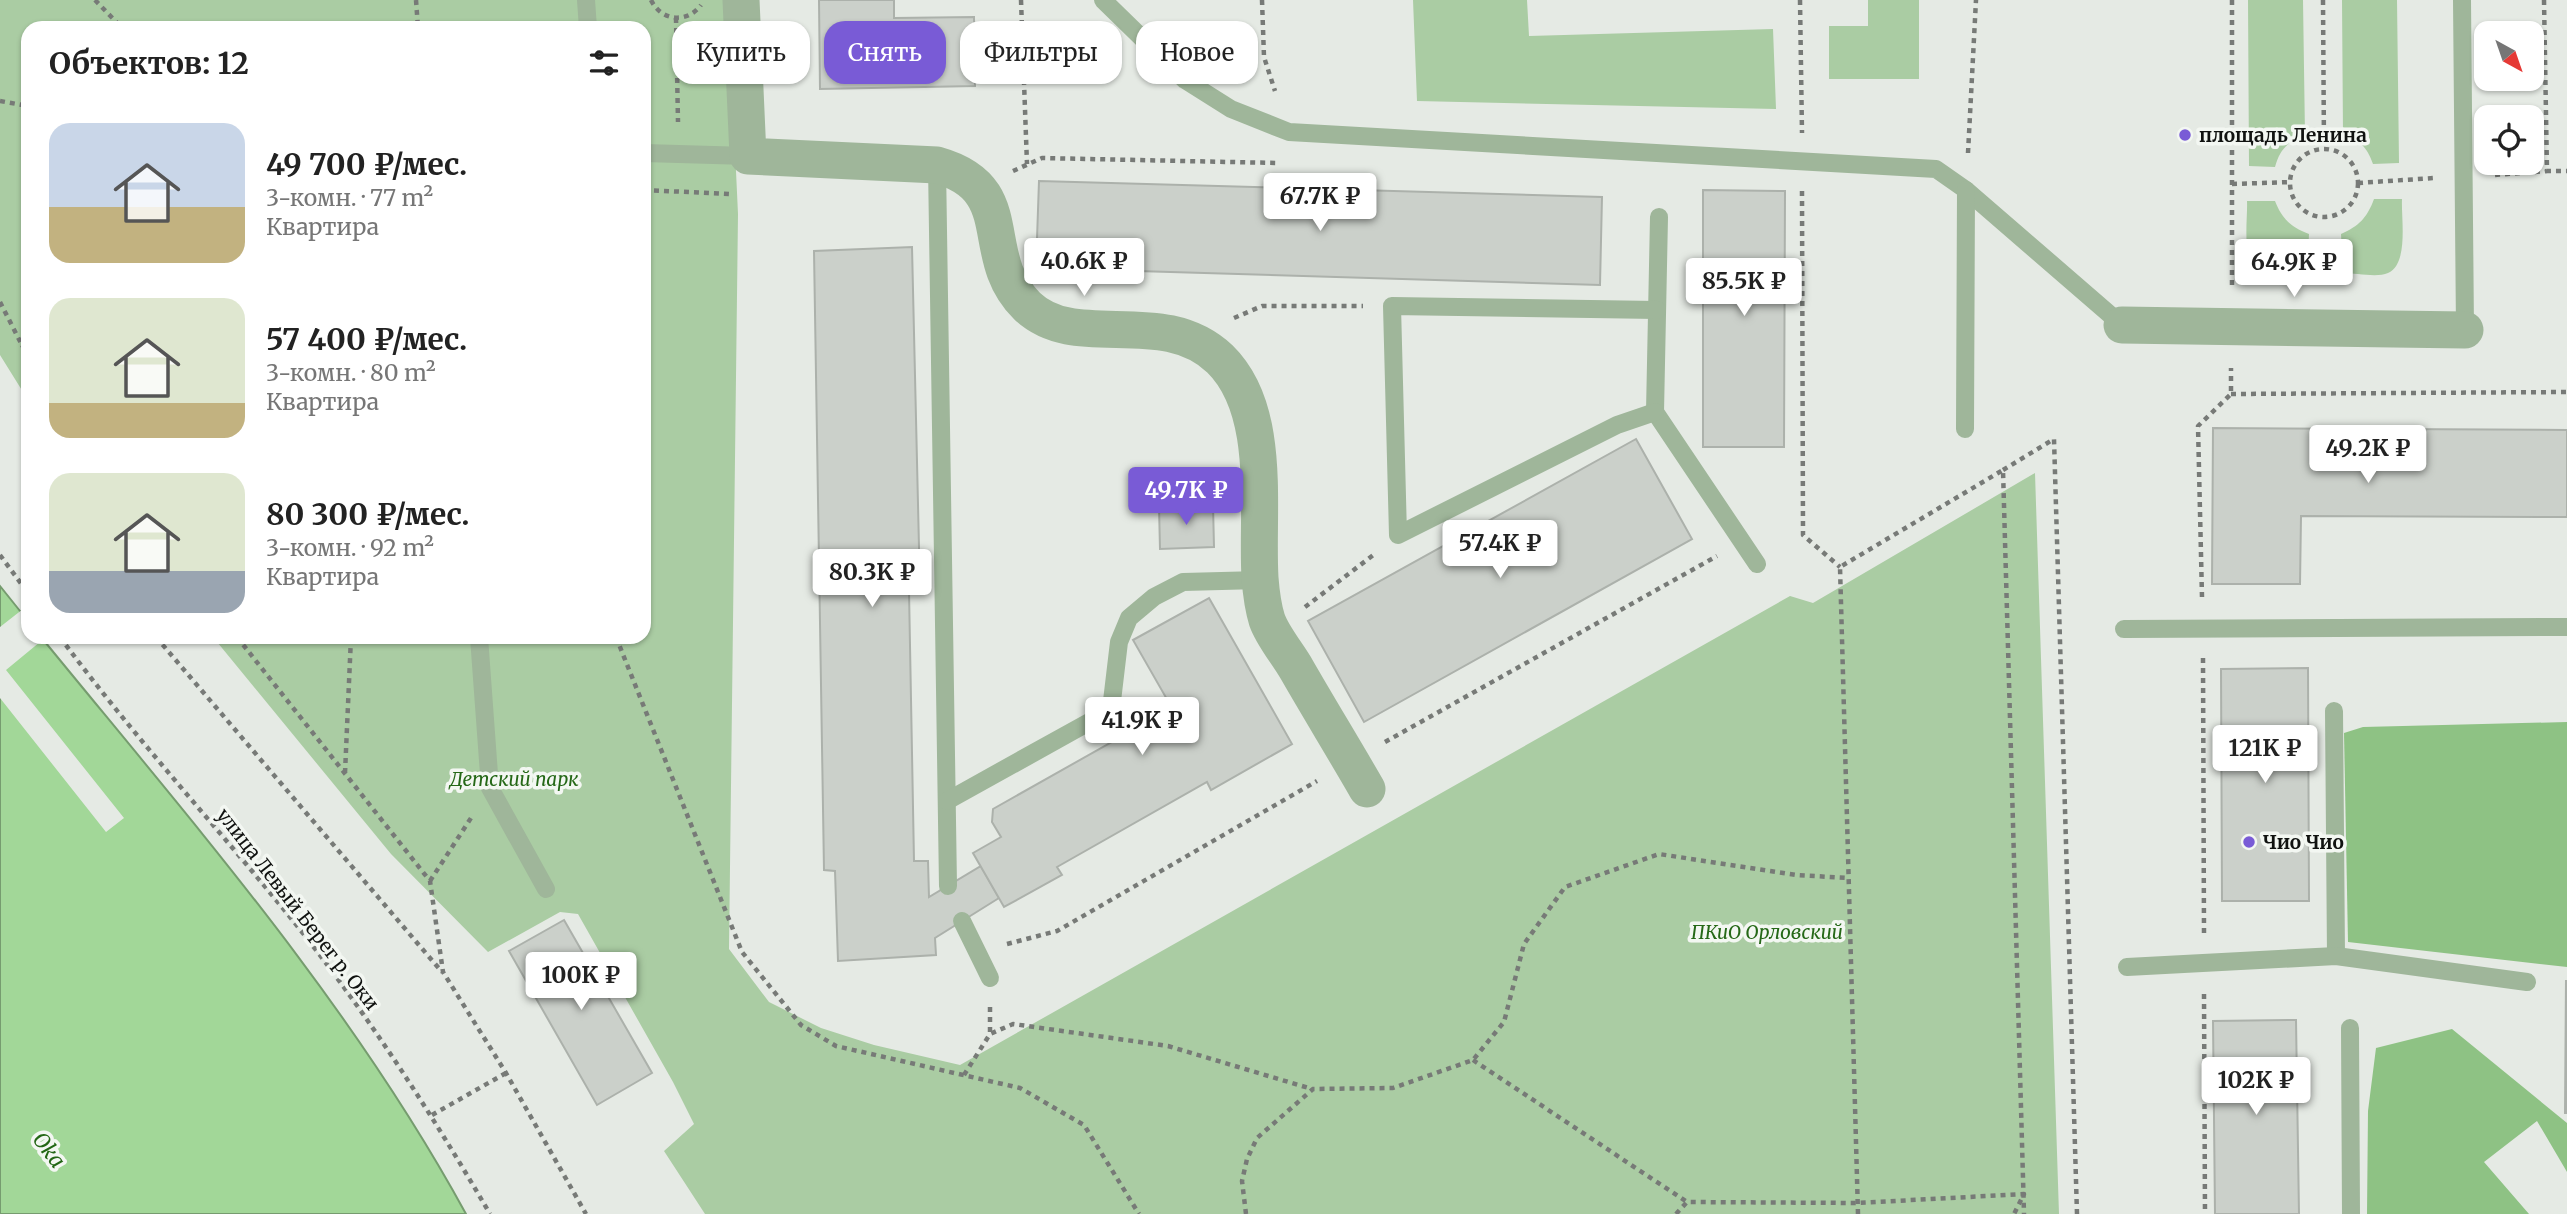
<!DOCTYPE html>
<html lang="ru">
<meta charset="utf-8">
<style>
:root{--surface:#fff;--page:#f2f2f2;--text:#222;--muted:#767676;--accent:#795bd6}
body{margin:0;font-family:Merriweather,serif;background:var(--page);color:var(--text);height:100vh;display:flex;flex-direction:column;font-size:26px;white-space:nowrap}
*{box-sizing:border-box;margin:0}
p{font-size:23px;color:var(--muted)}
.icon{flex:none;width:38px;height:38px;fill:none;stroke:currentColor;stroke-width:2;stroke-linecap:round;stroke-linejoin:round}
.map{position:relative;flex:1;overflow:hidden}
.sheet{position:absolute;left:21px;top:21px;width:630px;height:623px;display:flex;flex-direction:column;background:var(--surface);border-radius:21px;box-shadow:0 2px 5px #0004}
.sheet>*{flex:none}
.guide{position:absolute;left:672px;top:21px;width:665px;height:63px;display:flex;gap:14px}
.needle{width:46px;rotate:140deg}
.fabs{position:absolute;left:2474px;top:21px;display:grid;gap:14px}
.fabs a{display:grid;place-items:center;width:70px;height:70px;border-radius:14px;background:var(--surface);box-shadow:0 2px 5px #0004;font-size:35px}
.price{position:absolute;translate:-50% -60px;padding:0 16px;border-radius:7px;background:#fff;color:#222;font-size:23px;line-height:46px;filter:drop-shadow(0 2px 4px #0008)}
.price::after{content:'';position:absolute;left:50%;top:42px;width:21px;height:16px;margin-left:-10px;background:inherit;clip-path:polygon(0 0,100% 0,50% 100%)}
.price.selected{background:var(--accent);color:#fff}
ul{padding:0;list-style:none}
li{display:flex;align-items:center;gap:21px;height:175px;padding:0 28px}
li span{display:grid;place-items:center;flex:none;width:196px;height:140px;border-radius:21px;color:#555}
li>.icon{margin-inline-start:auto}
span .icon{width:84px;height:84px;fill:#fffc;stroke-width:1}
li b{font-size:30px}
h2{display:flex;justify-content:space-between;align-items:center;height:84px;padding:0 28px;font-size:30px}
.chip{padding:0 24px;border-radius:21px;background:var(--surface);box-shadow:0 2px 5px #0004;font-size:24px;line-height:63px}
.chip.selected{background:var(--accent);color:#fff}
.map>svg:first-child{display:block}
.green{fill:#aacca3}
.forest{fill:#8ec284}
.water{fill:#a2d798;stroke:#769c6f;stroke-width:2}
.pier{fill:#e5eae4}
.building{fill:#cbd0ca;stroke:#acb1ab;stroke-width:2}
.lines{fill:none;stroke-linecap:round;stroke-linejoin:round}
.path{stroke:#777a77;stroke-width:4.5;stroke-dasharray:5 5;stroke-linecap:butt}
.lane{stroke:#9fb69a;stroke-width:18}
.street{stroke:#9fb69a;stroke-width:37}
.poi-dot{fill:#795bd6;stroke:#f3f7f2;stroke-width:2.5}
.labels{text-anchor:middle;dominant-baseline:central;stroke-width:7;stroke-linejoin:round;paint-order:stroke}
.poi-label{font-size:19px;font-weight:bold;fill:#101210;stroke:#f3f7f2;text-anchor:start}
.park-label{font-size:19px;font-style:italic;fill:#256817;stroke:#f3f7f2}
.street-label{font-size:19px;fill:#101210;stroke:#f3f7f2}
.water-label{font-size:21px;font-style:italic;fill:#236715;stroke:#f3f7f2}
</style>
<div class="map">
<svg width="2567" height="1214" viewBox="0 0 2567 1214">
<rect width="100%" height="100%" fill="#e5eae4"/>
<!-- green -->
<g class="green">
<polygon points="0,0 728,0 738,214 729,949 769,1002 821,1028 874,1045 960,1065 1790,596 1813,603 2035,473 2059,1214 705,1214 664,1151 694,1124 673,1082 578,914 560,912 488,952 391,854 213,637 644,637 644,28 28,28 28,400 0,355"/>
<polygon points="1413,0 1527,0 1529,36 1773,29 1776,109 1417,101"/>
<polygon points="1868,0 1919,0 1919,79 1829,79 1829,26 1868,26"/>
<path d="M2248,0H2303L2305,136C2287,142 2280,149 2275,167L2249,166Z"/>
<path d="M2342,0H2397L2399,163L2373,164C2367,147 2360,140 2343,135Z"/>
<path d="M2374,199H2402C2401,218 2409,264 2388,273C2377,278 2356,273 2343,273L2341,234C2359,226 2367,218 2374,199Z"/>
<path d="M2247,201H2275C2282,219 2291,227 2309,234L2307,273C2295,274 2274,279 2262,274C2240,266 2248,220 2247,201Z"/>
</g>
<!-- forest -->
<g class="forest">
<polygon points="2567,722 2567,967 2348,942 2344,733 2363,727"/>
<polygon points="2452,1029 2567,1123 2567,1172 2537,1121 2484,1162 2529,1214 2367,1214 2368,1111 2376,1048"/>
</g>
<!-- water -->
<path class="water" d="M0,586L28,621V637H41C192,822 351,1003 466,1214H0Z"/>
<!-- pier -->
<polygon class="pier" points="23,609 28,615 28,637 46,637 6,670 124,818 106,832 0,698 0,627"/>
<!-- building -->
<g class="building">
<polygon points="819,0 894,0 894,18 974,17 975,86 820,89"/>
<polygon points="1039,181 1602,197 1600,285 1036,268"/>
<polygon points="1703,190 1785,191 1784,447 1703,447"/>
<polygon points="912,247 920,590 909,591 914,861 928,861 929,897 981,866 999,898 935,938 936,955 838,961 835,871 824,870 814,251"/>
<polygon points="2213,428 2567,430 2567,517 2301,516 2300,584 2212,584"/>
<polygon points="1636,439 1692,539 1364,722 1308,621"/>
<polygon points="1213,505 1214,547 1160,549 1159,506"/>
<polygon points="1209,598 1292,744 1211,790 1207,782 1057,867 1062,875 1004,907 973,853 1001,837 992,822 993,809 1172,708 1133,640"/>
<polygon points="2308,668 2309,901 2222,901 2221,669"/>
<polygon points="564,920 652,1073 597,1105 509,951"/>
<polygon points="2566,980 2567,1113 2565,1113"/>
<polygon points="2296,1020 2299,1214 2215,1214 2213,1021"/>
</g>
<g class="lines">
<!-- path -->
<g class="path">
<polyline points="95,0 122,28"/>
<polyline points="416,0 418,28"/>
<path d="M651,0C661,21 687,24 701,5"/>
<polyline points="1021,0 1027,164"/>
<polyline points="1262,0 1264,57 1275,91"/>
<polyline points="1800,0 1802,133"/>
<polyline points="2232,0 2232,285"/>
<polyline points="2323,0 2324,149"/>
<polyline points="2544,0 2547,171 2567,171"/>
<polyline points="676,18 678,122"/>
<polyline points="0,101 28,106"/>
<circle cx="2324" cy="183" r="34"/>
<polyline points="1968,153 1976,0"/>
<polyline points="1013,171 1042,158 1278,163"/>
<polyline points="2495,175 2547,171"/>
<polyline points="2358,183 2434,178"/>
<polyline points="2232,184 2291,182"/>
<polyline points="644,190 731,194"/>
<polyline points="1802,191 1803,535 1840,567"/>
<polyline points="0,302 28,357"/>
<polyline points="1234,318 1262,306 1363,306"/>
<polyline points="22,348 28,339"/>
<polyline points="2231,394 2567,392"/>
<polyline points="2003,470 2054,439 2077,1214"/>
<polyline points="0,555 28,593"/>
<polyline points="2202,597 2198,426 2231,394 2231,368"/>
<polyline points="1305,607 1376,553"/>
<path d="M60,637C135,739 223,833 302,932C372,1021 433,1116 490,1214"/>
<polyline points="156,637 442,972"/>
<polyline points="237,637 430,881 443,972 506,1073 586,1214"/>
<polyline points="616,637 742,952 801,1025 836,1046 1020,1088 1084,1125 1139,1214"/>
<polyline points="2203,658 2204,933"/>
<polyline points="1385,742 1717,556"/>
<polyline points="345,773 351,637"/>
<polyline points="430,881 471,818"/>
<polyline points="1007,944 1057,931 1317,781"/>
<polyline points="2204,994 2205,1214"/>
<polyline points="990,1007 990,1033"/>
<polyline points="1473,1060 1687,1202"/>
<polyline points="964,1075 990,1034 1013,1024 1168,1046 1312,1089"/>
<polyline points="432,1115 506,1073"/>
<polyline points="1246,1214 1242,1181 1247,1159 1257,1138 1313,1089 1393,1088 1473,1060 1504,1022 1524,944 1565,887 1659,854 1796,875 1848,878"/>
<polyline points="1676,1214 1687,1202 1857,1203 2024,1194 2014,1214"/>
<polyline points="1858,1214 1840,567 2003,470 2024,1214"/>
</g>
<!-- lane -->
<g class="lane">
<polyline points="586,0 588,28"/>
<polyline points="1103,0 1185,80 1231,109 1289,132 1936,169 1966,190 2122,325"/>
<polyline points="2462,0 2465,330"/>
<polyline points="644,153 748,156"/>
<polyline points="937,165 948,886"/>
<polyline points="1659,217 1655,412 1757,564"/>
<polyline points="1655,412 1617,425 1398,535 1392,306 1657,310"/>
<polyline points="1965,429 1966,190"/>
<polyline points="2124,629 2567,627"/>
<polyline points="479,637 490,788 546,889"/>
<polyline points="2334,711 2336,956"/>
<polyline points="947,801 1091,721 1112,701 1119,642 1129,618 1154,597 1183,582 1260,580"/>
<polyline points="962,921 990,978"/>
<polyline points="2127,967 2336,956 2527,982"/>
<polyline points="2350,1028 2351,1214"/>
</g>
<!-- street -->
<g class="street">
<path d="M741,0L748,156L937,165C1022,189 975,254 1027,306C1076,353 1162,304 1220,359C1273,411 1256,511 1260,578C1261,591 1263,607 1267,620C1273,637 1288,654 1297,670C1320,710 1344,749 1367,789"/>
<polyline points="2122,325 2465,330"/>
</g>
</g>
<!-- markers -->
<g class="poi-dot">
<circle cx="2185" cy="135" r="7"/>
<circle cx="2249" cy="842" r="7"/>
</g>
<g class="labels">
<!-- poi labels -->
<g class="poi-label">
<text x="2199" y="135">площадь Ленина</text>
<text x="2263" y="842">Чио Чио</text>
</g>
<!-- park labels -->
<g class="park-label">
<text x="514" y="779">Детский парк</text>
<text x="1767" y="932">ПКиО Орловский</text>
</g>
<!-- street labels -->
<g class="street-label">
<text transform="translate(298 909) rotate(52)">улица Левый Берег р. Оки</text>
</g>
<!-- water labels -->
<g class="water-label">
<text transform="translate(49 1150) rotate(53)">Oka</text>
</g>
</g>
</svg>
<div class="fabs">
<a><svg class="needle" viewBox="-14 -14 28 28"><path d="M0-13l5 13h-10z" fill="#e53935"/><path d="M0 13l5-13h-10z" fill="#767676"/></svg></a>
<a><svg class="icon" aria-label="locate" viewBox="0 0 24 24"><circle cx="12" cy="12" r="6"/><path d="M12 2v4M12 18v4M2 12h4M18 12h4"/></svg></a>
</div>
<b class="price" style="left:1320px;top:233px">67.7K ₽</b>
<b class="price" style="left:1084px;top:298px">40.6K ₽</b>
<b class="price" style="left:2294px;top:299px">64.9K ₽</b>
<b class="price" style="left:1744px;top:318px">85.5K ₽</b>
<b class="price" style="left:2368px;top:485px">49.2K ₽</b>
<b class="price selected" style="left:1186px;top:527px">49.7K ₽</b>
<b class="price" style="left:1500px;top:580px">57.4K ₽</b>
<b class="price" style="left:872px;top:609px">80.3K ₽</b>
<b class="price" style="left:1142px;top:757px">41.9K ₽</b>
<b class="price" style="left:2265px;top:785px">121K ₽</b>
<b class="price" style="left:581px;top:1012px">100K ₽</b>
<b class="price" style="left:2256px;top:1117px">102K ₽</b>
<div class="guide">
<a class="chip">Купить</a>
<a class="chip selected">Снять</a>
<a class="chip">Фильтры</a>
<a class="chip">Новое</a>
</div>
<section class="sheet">
<h2>Объектов: 12<svg class="icon" aria-label="filters" viewBox="0 0 24 24"><path d="M4 7h16M4 17h16"/><circle cx="9" cy="7" r="2"/><circle cx="15" cy="17" r="2"/></svg></h2>
<ul>
<li><span style="background:linear-gradient(#c9d6e8 60%,#c2b280 0)"><svg class="icon" aria-label="home" viewBox="0 0 24 24"><path d="M3 11l9-7 9 7M6 9v11h12V9"/></svg></span><div><b>49 700 ₽/мес.</b><p>3-комн. · 77 m²</p><p>Квартира</p></div></li>
<li><span style="background:linear-gradient(#dfe7d0 75%,#c2b280 0)"><svg class="icon" aria-label="home" viewBox="0 0 24 24"><path d="M3 11l9-7 9 7M6 9v11h12V9"/></svg></span><div><b>57 400 ₽/мес.</b><p>3-комн. · 80 m²</p><p>Квартира</p></div></li>
<li><span style="background:linear-gradient(#dfe7d0 70%,#9aa5b1 0)"><svg class="icon" aria-label="home" viewBox="0 0 24 24"><path d="M3 11l9-7 9 7M6 9v11h12V9"/></svg></span><div><b>80 300 ₽/мес.</b><p>3-комн. · 92 m²</p><p>Квартира</p></div></li>
</ul>
</section>
</div>
